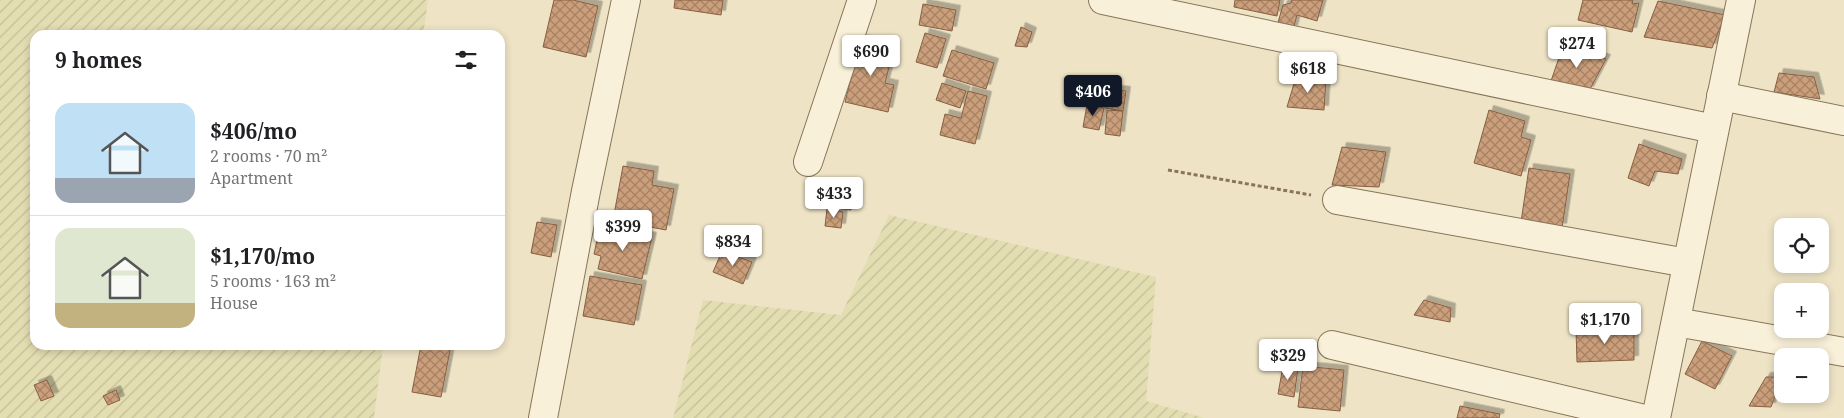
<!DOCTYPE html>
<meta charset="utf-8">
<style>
:root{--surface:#fff;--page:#f6f6f6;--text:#202124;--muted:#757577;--line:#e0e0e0;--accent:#111827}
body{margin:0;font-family:"Noto Serif",serif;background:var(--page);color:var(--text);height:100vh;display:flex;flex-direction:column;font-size:19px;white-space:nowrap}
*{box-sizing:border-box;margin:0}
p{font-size:16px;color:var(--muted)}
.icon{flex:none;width:28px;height:28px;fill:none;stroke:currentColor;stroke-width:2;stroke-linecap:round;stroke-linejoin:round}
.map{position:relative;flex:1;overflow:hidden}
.side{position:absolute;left:30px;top:30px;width:475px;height:320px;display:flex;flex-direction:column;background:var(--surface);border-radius:15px;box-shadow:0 2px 8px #0003}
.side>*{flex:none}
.fabs{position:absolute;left:1774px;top:218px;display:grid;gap:10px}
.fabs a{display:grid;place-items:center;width:55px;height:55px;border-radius:10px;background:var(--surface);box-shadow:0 2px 8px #0003;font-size:25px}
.price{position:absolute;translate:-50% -42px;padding:0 11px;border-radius:5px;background:#fff;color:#222;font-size:16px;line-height:32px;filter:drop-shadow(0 1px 2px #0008)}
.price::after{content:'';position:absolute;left:50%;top:30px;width:15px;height:11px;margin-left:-8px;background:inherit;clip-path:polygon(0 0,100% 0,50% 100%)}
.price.current{background:var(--accent);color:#fff}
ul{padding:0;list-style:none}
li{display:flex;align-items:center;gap:15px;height:125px;padding:0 25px}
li+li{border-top:1px solid var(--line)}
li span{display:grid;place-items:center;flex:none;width:140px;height:100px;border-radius:15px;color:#555}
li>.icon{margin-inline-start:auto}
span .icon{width:60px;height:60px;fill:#fffc;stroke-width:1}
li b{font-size:21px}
h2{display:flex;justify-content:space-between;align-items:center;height:60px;padding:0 25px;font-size:21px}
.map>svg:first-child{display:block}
.farmland{fill:url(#farmland-furrows)}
.building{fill:url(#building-cross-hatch);stroke:#875f41;filter:url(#shadow)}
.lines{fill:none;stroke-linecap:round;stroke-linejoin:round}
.minor-casing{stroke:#88755b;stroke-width:30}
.tertiary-casing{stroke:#88755b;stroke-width:30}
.path{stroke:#88755b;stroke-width:3;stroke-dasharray:4 2.5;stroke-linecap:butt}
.minor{stroke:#f8f0d8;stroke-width:28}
.tertiary{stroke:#f8f0d8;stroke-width:28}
</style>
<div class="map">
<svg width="1844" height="418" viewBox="0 0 1844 418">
<defs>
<pattern id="farmland-furrows" width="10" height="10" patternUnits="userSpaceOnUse" patternTransform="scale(1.25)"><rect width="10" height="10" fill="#e3ddb2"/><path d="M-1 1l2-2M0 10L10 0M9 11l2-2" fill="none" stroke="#c4be99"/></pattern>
<pattern id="building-cross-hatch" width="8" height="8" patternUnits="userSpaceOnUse" patternTransform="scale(1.25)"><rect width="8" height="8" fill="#cb9f7b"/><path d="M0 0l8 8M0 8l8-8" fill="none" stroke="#a68264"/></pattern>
<filter id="shadow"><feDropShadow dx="4.5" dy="-4.5" stdDeviation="0" flood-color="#0004"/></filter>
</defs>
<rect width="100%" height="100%" fill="#eee3c5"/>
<!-- farmland -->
<g class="farmland">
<polygon points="0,0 428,0 423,35 35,35 35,345 383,345 374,418 0,418"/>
<polygon points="889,215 1156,277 1146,401 1205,418 673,418 703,300 841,315"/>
</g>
<!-- building -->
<g class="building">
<polygon points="554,0 573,0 598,6 586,57 543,47"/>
<polygon points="675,0 723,0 721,15 674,8"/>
<polygon points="1235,0 1280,0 1277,16 1234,7"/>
<polygon points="1292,0 1323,0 1317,21 1297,15 1293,30 1277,26 1283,5 1291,3"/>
<polygon points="1583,0 1633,0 1632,4 1639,3 1632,32 1578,20"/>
<polygon points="1658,1 1725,15 1712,48 1644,37"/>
<polygon points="923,4 956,10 952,31 919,25"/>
<polygon points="1021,27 1032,32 1027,47 1015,46"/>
<polygon points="925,33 946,39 937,68 916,62"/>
<polygon points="861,39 894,47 885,83 894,85 888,112 845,102"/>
<polygon points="1563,46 1606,59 1589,91 1551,81"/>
<polygon points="952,50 994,63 986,89 943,76"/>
<polygon points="1779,73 1814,77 1820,99 1774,92"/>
<polygon points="1296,77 1326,79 1324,110 1287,107"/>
<polygon points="942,83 966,91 960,108 936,100"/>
<polygon points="1109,89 1126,91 1123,111 1105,108"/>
<polygon points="968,91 987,96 975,144 940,135 945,114 961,118"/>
<polygon points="1087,105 1104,108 1099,130 1083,127"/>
<polygon points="1107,110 1123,111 1120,136 1105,134"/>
<polygon points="1489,110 1525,121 1521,137 1531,140 1521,176 1474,163"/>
<polygon points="1639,144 1682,159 1678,174 1655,171 1649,186 1628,178"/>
<polygon points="1342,147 1386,152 1379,187 1332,185"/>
<polygon points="623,166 654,171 652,185 674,189 666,230 613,220"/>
<polygon points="1529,168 1570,174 1562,228 1521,222"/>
<polygon points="827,191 853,194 851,210 825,207"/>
<polygon points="827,209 843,212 841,228 825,226"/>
<polygon points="537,222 557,225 551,257 531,253"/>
<polygon points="600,226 652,237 642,279 598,269 601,256 594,254"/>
<polygon points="722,251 752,262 743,284 713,272"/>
<polygon points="590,276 642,285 634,325 583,316"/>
<polygon points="1424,300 1451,308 1450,322 1414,315"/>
<polygon points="1634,329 1634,360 1577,362 1576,330"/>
<polygon points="1702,341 1732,356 1715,389 1685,374"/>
<polygon points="421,345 451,345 441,397 412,392"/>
<polygon points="1283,366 1298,368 1294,397 1278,394"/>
<polygon points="1303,366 1344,370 1340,411 1298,407"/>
<polygon points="1766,377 1782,377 1771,407 1749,406"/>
<polygon points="47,380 54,396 41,401 34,385"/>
<polygon points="116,390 120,400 108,405 103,396"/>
<polygon points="1460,406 1500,414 1499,418 1457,418"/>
</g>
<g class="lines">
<defs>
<g id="minor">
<polyline points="1103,0 1714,129"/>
<polyline points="1721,96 1844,121"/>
<polyline points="808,162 862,0"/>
<polyline points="1337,200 1687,263"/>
<polyline points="1676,322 1844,352"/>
<polyline points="1332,345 1641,418"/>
<polyline points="543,418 586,191 626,0"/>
</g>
<polyline id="tertiary" points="1656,418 1741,0"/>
</defs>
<!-- minor casing -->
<use href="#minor" class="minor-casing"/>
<!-- tertiary casing -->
<use href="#tertiary" class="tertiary-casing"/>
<!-- path -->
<polyline class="path" points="1168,170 1311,195"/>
<!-- minor -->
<use href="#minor" class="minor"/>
<!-- tertiary -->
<use href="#tertiary" class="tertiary"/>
</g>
</svg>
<div class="fabs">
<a><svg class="icon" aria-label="locate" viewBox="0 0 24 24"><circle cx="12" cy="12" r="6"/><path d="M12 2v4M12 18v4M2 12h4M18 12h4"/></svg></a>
<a>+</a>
<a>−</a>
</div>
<b class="price" style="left:1577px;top:69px">$274</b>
<b class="price" style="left:871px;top:77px">$690</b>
<b class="price" style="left:1308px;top:94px">$618</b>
<b class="price current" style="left:1093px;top:117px">$406</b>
<b class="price" style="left:834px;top:219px">$433</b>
<b class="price" style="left:623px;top:252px">$399</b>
<b class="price" style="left:733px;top:267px">$834</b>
<b class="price" style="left:1605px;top:345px">$1,170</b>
<b class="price" style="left:1288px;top:381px">$329</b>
<section class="side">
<h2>9 homes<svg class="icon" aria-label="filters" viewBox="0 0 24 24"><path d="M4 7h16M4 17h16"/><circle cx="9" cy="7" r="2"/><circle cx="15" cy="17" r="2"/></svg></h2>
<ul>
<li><span style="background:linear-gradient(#bfe0f5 75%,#9aa5b1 0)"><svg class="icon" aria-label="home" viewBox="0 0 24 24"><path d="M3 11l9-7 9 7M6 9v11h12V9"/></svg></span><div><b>$406/mo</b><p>2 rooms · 70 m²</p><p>Apartment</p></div></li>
<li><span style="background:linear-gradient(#dfe7d0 75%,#c2b280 0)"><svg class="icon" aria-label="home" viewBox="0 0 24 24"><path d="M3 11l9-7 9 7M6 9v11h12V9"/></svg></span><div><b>$1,170/mo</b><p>5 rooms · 163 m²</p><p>House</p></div></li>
</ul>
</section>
</div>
